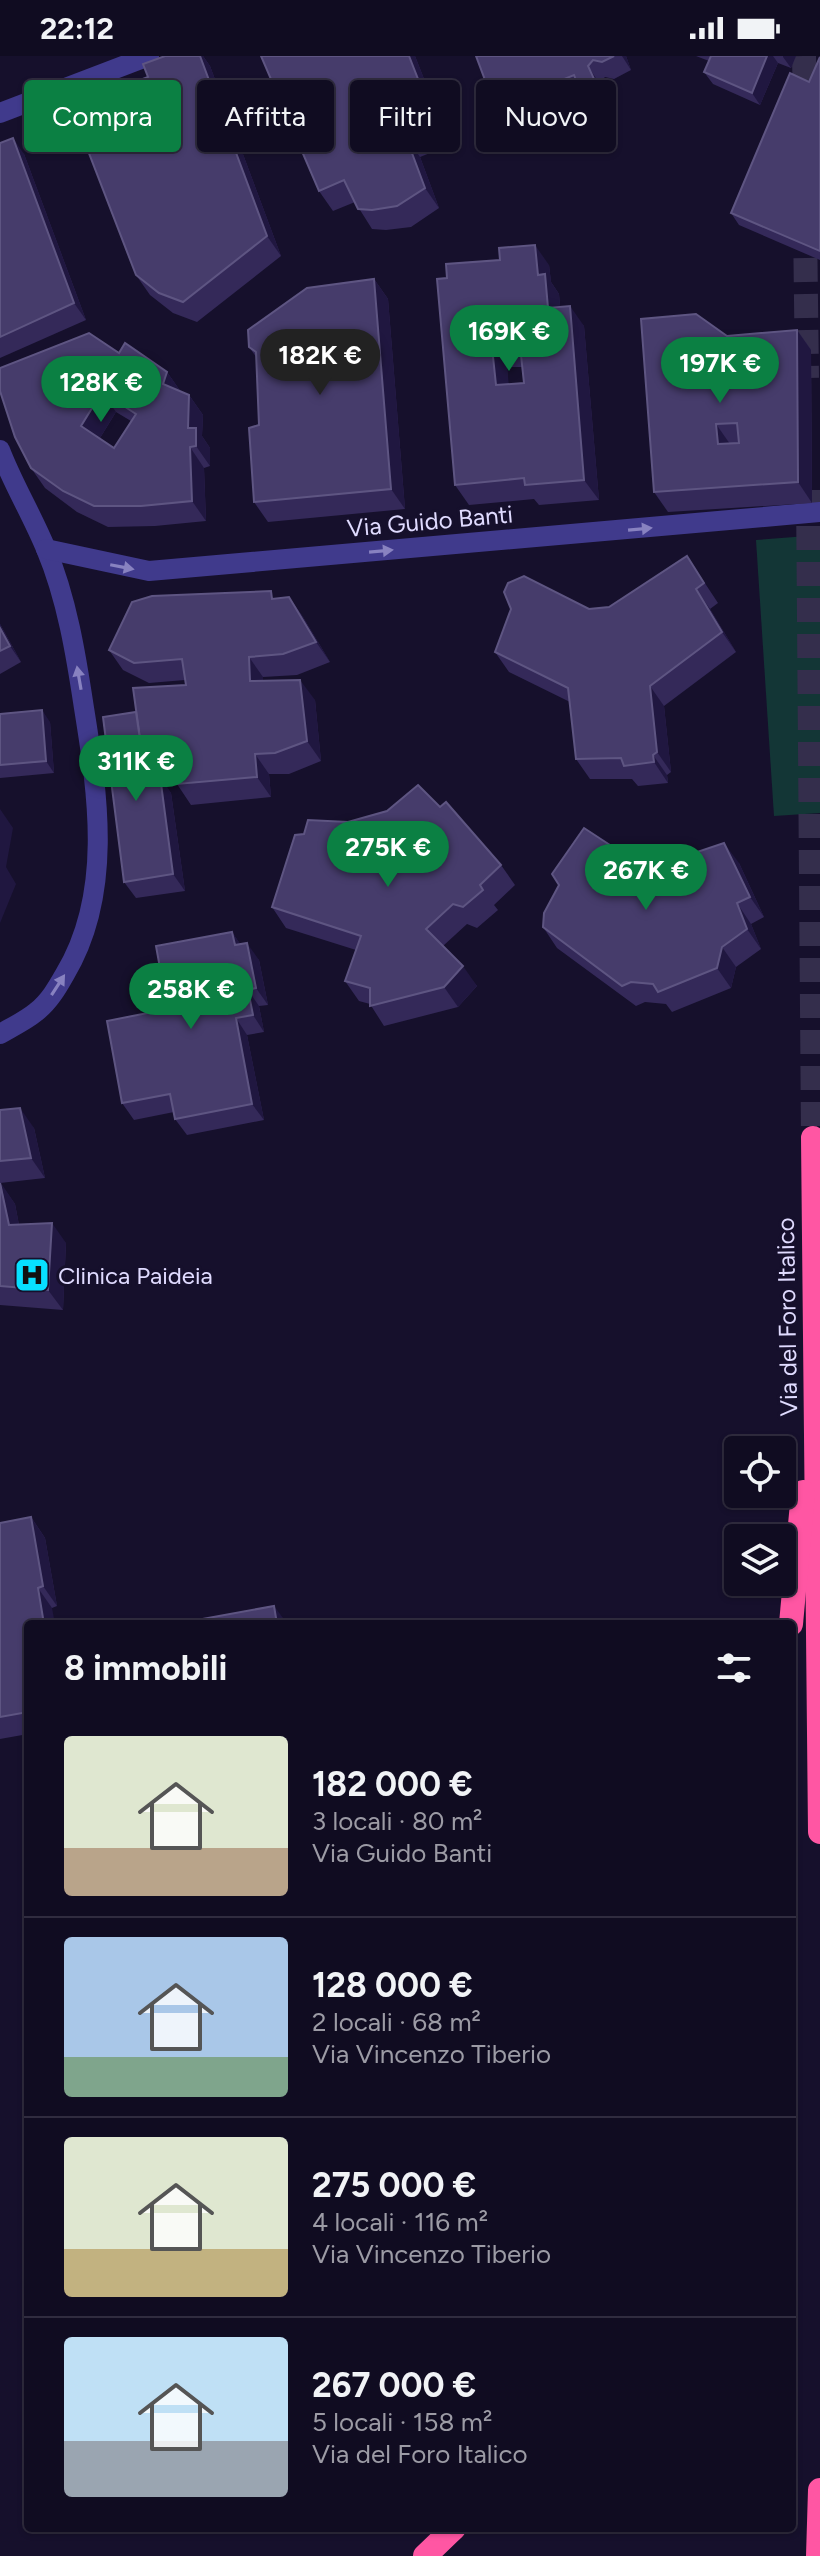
<!DOCTYPE html>
<html lang="it">
<meta charset="utf-8">
<style>
:root{--surface:#100c21;--page:#1e1a2e;--text:#f1f3f6;--muted:#9c9ba5;--line:#302c3f;--accent:#0b8043}
body{margin:0;font-family:Figtree,sans-serif;background:var(--page);color:var(--text);height:100vh;display:flex;flex-direction:column;font-size:30px;white-space:nowrap}
*{box-sizing:border-box;margin:0}
p{font-size:26px;color:var(--muted)}
.icon{flex:none;width:44px;height:44px;fill:none;stroke:currentColor;stroke-width:2;stroke-linecap:round;stroke-linejoin:round}
.map{position:relative;flex:1;overflow:hidden}
.sheet{position:absolute;left:24px;top:1564px;width:772px;height:912px;display:flex;flex-direction:column;background:var(--surface);border-radius:8px;box-shadow:0 2px 6px #0004,0 0 0 2px var(--line)}
.sheet>*{flex:none}
.top-card{position:absolute;left:24px;top:24px;width:772px;height:72px;display:flex;gap:16px}
.controls{position:absolute;left:724px;top:1380px;display:grid;gap:16px}
.controls a{display:grid;place-items:center;width:72px;height:72px;border-radius:8px;background:var(--surface);box-shadow:0 2px 6px #0004,0 0 0 2px var(--line);font-size:40px}
.price{position:absolute;translate:-50% -68px;padding:0 18px;border-radius:28px;background:var(--accent);color:#fff;font-size:26px;line-height:52px;filter:drop-shadow(0 2px 4px #0008)}
.price::after{content:'';position:absolute;left:50%;top:48px;width:24px;height:18px;margin-left:-12px;background:inherit;clip-path:polygon(0 0,100% 0,50% 100%)}
.price.selected{background:#222;color:#fff}
ul{padding:0;list-style:none}
li{display:flex;align-items:center;gap:24px;height:200px;padding:0 40px}
li+li{border-top:2px solid var(--line)}
li span{display:grid;place-items:center;flex:none;width:224px;height:160px;border-radius:8px;color:#555}
li>.icon{margin-inline-start:auto}
span .icon{width:96px;height:96px;fill:#fffc;stroke-width:1}
li b{font-size:34px}
h2{display:flex;justify-content:space-between;align-items:center;height:96px;padding:0 40px;font-size:34px}
.chip{padding:0 28px;border-radius:8px;background:var(--surface);box-shadow:0 2px 6px #0004,0 0 0 2px var(--line);font-size:28px;line-height:72px}
.chip.selected{background:var(--accent);color:#fff}
.status{display:flex;justify-content:space-between;align-items:center;height:56px;padding:0 40px;background:var(--surface);direction:ltr}
.status svg{height:22px;fill:currentColor}
.map>svg:first-child{display:block}
.garden{fill:#133636}
.lines{fill:none;stroke-linecap:round;stroke-linejoin:round}
.highway-tunnel{stroke:#342e4c;stroke-width:24;stroke-dasharray:24 12;stroke-linecap:butt}
.minor{stroke:#403a8c;stroke-width:20}
.highway{stroke:#ff56a3;stroke-width:24}
.wall{fill:#342959;fill-rule:evenodd}
.shaded-wall{fill:#201740}
.building{fill:#463c6b;stroke:#5e5582;stroke-width:2;fill-rule:evenodd}
.oneway{fill:#8882c0}
.labels{text-anchor:middle;dominant-baseline:central;stroke-width:6;stroke-linejoin:round;paint-order:stroke}
.street-label{font-size:24px;fill:#e0dbff;stroke:#16102c}
.poi-label{font-size:24px;fill:#e0dbff;stroke:#16102c;text-anchor:start}
</style>
<div class="status"><b>22:12</b><svg viewBox="0 0 49 12"><path d="M0 12V9h3v3zM5 12V6h3v6zM10 12V3h3v9zM15 12V0h3v12zM26 1h20v11H26zM47 4h2v5h-2z"/></svg></div>
<div class="map">
<svg width="820" height="2500" viewBox="0 0 820 2500">
<rect width="100%" height="100%" fill="#16102c"/>
<!-- garden -->
<polygon class="garden" points="820,479 820,757 774,760 756,484"/>
<g class="lines">
<!-- highway-tunnel -->
<g class="highway-tunnel">
<polyline points="804,0 805,54"/>
<polyline points="805,166 807,322"/>
<polyline points="808,434 813,1082"/>
</g>
<!-- minor -->
<g class="minor">
<polyline points="0,57 149,0"/>
<path d="M0,394C13,428 32,459 46,493C67,543 76,599 84,652C98,739 113,838 65,918C57,932 49,946 36,956C25,965 12,971 0,978"/>
<polyline points="46,493 149,515 820,456"/>
</g>
<!-- highway -->
<g class="highway">
<polyline points="813,1082 820,1776"/>
<polyline points="791,1568 803,1436"/>
<polyline points="425,2500 454,2472"/>
<polyline points="818,2500 820,2434"/>
</g>
</g>
<!-- wall -->
<g class="wall">
<polygon points="165,0 203,0 210,10 281,200 197,266 173,257 150,239 136,219 86,57 148,21"/>
<polygon points="415,0 450,89 420,101 439,152 411,171 386,174 372,173 355,146 333,155 319,135"/>
<polygon points="476,0 626,0 631,14 614,23 605,21 599,27 606,41 589,46 583,37 537,56 532,49 518,53 519,61 505,65 494,48"/>
<polygon points="696,0 796,0 791,12 778,7 760,49 713,28 704,16 709,5"/>
<polygon points="820,1 820,204 739,169 731,157 809,26"/>
<polygon points="0,87 24,98 86,264 0,302"/>
<path d="M549,209L551,226L559,238L560,250L584,270L599,444L539,449L534,443L469,449L455,429L447,222ZM507,311H522L524,327L508,329Z"/>
<polygon points="374,223 388,243 405,453 268,466 254,446 259,369 257,302 249,291"/>
<polygon points="797,274 811,294 812,447 668,456 654,436 727,280"/>
<path d="M119,297L167,316L181,336L189,339L203,359L202,380L210,392V410L204,412L206,465L155,470L108,471L77,456L45,432L31,412ZM116,356L131,365L114,392L100,382Z"/>
<polygon points="687,500 718,547 710,553 736,596 664,650 671,716 667,719 668,727 638,730 632,723 590,723 576,703 570,646 509,616 495,596 589,553 609,551"/>
<polygon points="289,541 303,561 330,606 297,619 263,621 263,625 315,644 321,705 289,718 269,718 271,741 191,749 177,728 177,720 157,717 158,721 171,737 185,835 136,842 124,826 136,656 186,629 185,624 149,627 123,614 109,594 276,543"/>
<polygon points="0,568 21,606 0,618"/>
<polygon points="0,658 50,666 54,717 0,722"/>
<polygon points="440,751 501,809 515,829 494,849 498,854 477,872 467,868 443,890 477,930 458,951 384,970 370,948 359,945 345,925 356,894 286,872 272,851 304,778"/>
<polygon points="739,807 764,861 751,868 761,893 736,911 731,932 672,956 666,948 645,946 636,950 557,892 543,871 637,815 664,819"/>
<polygon points="232,876 240,888 259,904 268,949 259,950 264,976 247,979 264,1064 187,1079 175,1063 174,1056 134,1064 122,1047 173,952 169,934 162,923"/>
<polygon points="0,1054 34,1072 45,1122 0,1127"/>
<polygon points="0,1127 15,1148 19,1169 66,1187 63,1254 0,1249"/>
<polygon points="31,1461 45,1482 57,1550 52,1552 28,1568 28,1678 0,1683 0,1467"/>
</g>
<!-- shaded-wall -->
<g class="shaded-wall">
<polygon points="200,0 203,0 210,10 281,200 267,180"/>
<polygon points="409,0 415,0 450,89 436,69"/>
<polygon points="622,0 626,0 631,14"/>
<polygon points="767,0 773,0 778,7 760,49 752,37"/>
<polygon points="783,0 796,0 791,12 783,1"/>
<polygon points="588,10 599,27 606,41 595,25"/>
<polygon points="506,37 518,53 519,61 507,44"/>
<polygon points="406,81 420,101 439,152 425,132"/>
<polygon points="13,82 24,98 86,264 74,247"/>
<polygon points="535,189 549,209 551,226 559,238 562,272 548,252 538,219"/>
<polygon points="374,223 388,243 405,453 391,433"/>
<polygon points="570,250 584,270 599,444 584,424"/>
<polygon points="797,274 811,294 812,447 798,426"/>
<polygon points="492,291 507,311 511,350 496,329"/>
<polygon points="167,316 181,336 163,328"/>
<polygon points="102,336 116,356 95,390 81,370"/>
<polygon points="189,339 203,359 202,380 210,392 210,410 196,390 188,372"/>
<polygon points="716,368 730,388 718,388"/>
<polygon points="190,391 204,412 206,465 192,445"/>
<polygon points="696,533 710,553 736,596 722,576"/>
<polygon points="289,541 303,561 330,606 316,586"/>
<polygon points="0,568 21,606 10,590 0,572"/>
<polygon points="249,601 263,621 264,646 250,625"/>
<polygon points="300,624 315,644 321,705 307,685"/>
<polygon points="650,630 664,650 671,716 657,696"/>
<polygon points="42,654 50,666 54,717 46,705"/>
<polygon points="255,698 269,718 271,741 257,721"/>
<polygon points="653,699 667,719 668,727 654,706"/>
<polygon points="146,702 157,717 161,739 149,722"/>
<polygon points="160,720 171,737 185,835 173,818"/>
<polygon points="0,753 13,772 6,811 16,828 0,867"/>
<polygon points="724,787 739,807 764,861 750,841"/>
<polygon points="737,847 751,868 761,893 747,873"/>
<polygon points="232,876 243,892 235,889"/>
<polygon points="247,887 259,904 268,949 256,932"/>
<polygon points="722,891 736,911 731,932 717,912"/>
<polygon points="463,910 477,930 458,951 444,931"/>
<polygon points="248,934 259,950 264,976 253,959"/>
<polygon points="236,962 247,979 264,1064 252,1048"/>
<polygon points="20,1052 34,1072 45,1122 31,1102"/>
<polygon points="1,1127 15,1148 23,1190 9,1169"/>
<polygon points="52,1167 66,1187 63,1254 48,1234"/>
<polygon points="31,1461 45,1482 57,1550 43,1530"/>
<polygon points="38,1532 52,1552 55,1568 44,1568"/>
<polygon points="274,1550 286,1566 286,1568 277,1568"/>
</g>
<!-- building -->
<g class="building">
<polygon points="165,0 200,0 267,180 183,246 159,237 136,219 75,61 86,57 80,47 148,21 143,8"/>
<polygon points="261,0 409,0 436,69 406,81 425,132 397,150 372,154 358,153 344,124 319,135"/>
<polygon points="476,0 614,0 602,6 593,4 588,10 595,25 578,29 574,19 525,39 521,32 506,37 507,44 494,48"/>
<polygon points="711,0 767,0 752,37 704,16"/>
<polygon points="820,1 820,195 731,157 790,17 809,26"/>
<polygon points="13,82 74,247 0,281 0,87"/>
<path d="M535,189L538,219L545,218L548,252L570,250L584,424L525,429L524,422L455,429L437,223L447,222L446,208L500,204L499,192ZM520,290L524,327L496,329L492,291Z"/>
<polygon points="374,223 391,433 254,446 249,372 259,369 256,296 249,291 248,274 307,232"/>
<path d="M696,258L727,280L797,274L798,426L654,436L641,263ZM737,367L739,387L718,388L716,368Z"/>
<path d="M89,277L119,297L125,287L167,316L163,328L189,339L188,372H196V390L190,391L192,445L141,450H94L63,435L31,412L15,381L0,335V312ZM102,336L136,358L114,392L81,370Z"/>
<polygon points="687,500 704,527 696,533 722,576 650,630 657,696 653,699 654,706 624,710 621,702 576,703 568,632 495,596 511,553 504,536 508,527 524,520 589,553 609,551"/>
<polygon points="271,535 272,543 289,541 316,586 283,598 249,601 250,625 300,624 307,685 275,697 255,698 257,721 177,728 175,701 142,697 133,632 186,629 182,603 134,607 109,594 132,546 152,540"/>
<polygon points="0,572 10,590 0,595"/>
<polygon points="42,654 46,705 0,709 0,658"/>
<polygon points="136,656 142,697 146,702 149,722 160,720 173,818 124,826 103,661"/>
<polygon points="418,729 440,751 446,746 501,809 480,829 483,834 463,851 453,848 426,873 463,910 444,931 370,950 370,932 345,925 361,880 272,851 295,779 304,778 308,764 348,766 387,755"/>
<polygon points="584,772 619,795 637,815 664,819 679,802 724,787 750,841 737,847 747,873 722,891 717,912 658,936 653,928 631,926 622,930 543,871 544,857 559,829 552,818"/>
<polygon points="232,876 235,889 247,887 256,932 248,934 253,959 236,962 252,1048 175,1063 170,1038 122,1047 107,965 173,952 167,922 162,923 156,890"/>
<polygon points="20,1052 31,1102 0,1105 0,1054"/>
<polygon points="0,1127 9,1169 52,1167 48,1234 0,1230"/>
<polygon points="31,1461 43,1530 38,1532 44,1568 28,1568 28,1656 0,1661 0,1467"/>
<polygon points="274,1550 277,1568 175,1568"/>
</g>
<!-- one-way arrows -->
<defs><path id="oneway-solid" d="M-6-.8H1V-3.2L6.5 0L1 3.2V.8H-6Z" transform="scale(2)"/></defs>
<g class="oneway">
<use href="#oneway-solid" transform="translate(640 473) rotate(-5)"/>
<use href="#oneway-solid" transform="translate(381 495) rotate(-5)"/>
<use href="#oneway-solid" transform="translate(122 511) rotate(11)"/>
<use href="#oneway-solid" transform="translate(79 622) rotate(-100)"/>
<use href="#oneway-solid" transform="translate(58 929) rotate(-57)"/>
</g>
<!-- icons -->
<defs>
<symbol id="hospital-square" viewBox="-11 -11 22 22"><rect x="-9" y="-9" width="18" height="18" rx="4" fill="#07e0ff" stroke="#16102c"/><path d="M-5-5h3v3.5h4V-5h3V5h-3V1.5h-4V5h-3Z" fill="#111"/></symbol>
</defs>
<g fill-rule="evenodd">
<use href="#hospital-square" x="12" y="1199" width="40" height="40"/>
</g>
<g class="labels">
<!-- street labels -->
<g class="street-label">
<text transform="translate(430 465) rotate(-5)">Via Guido Banti</text>
<text transform="translate(787 1261) rotate(-91)">Via del Foro Italico</text>
</g>
<!-- poi labels -->
<g class="poi-label">
<text x="58" y="1219">Clinica Paideia</text>
</g>
</g>
</svg>
<div class="controls">
<a><svg class="icon" aria-label="locate" viewBox="0 0 24 24"><circle cx="12" cy="12" r="6"/><path d="M12 2v4M12 18v4M2 12h4M18 12h4"/></svg></a>
<a><svg class="icon" aria-label="layers" viewBox="0 0 24 24"><path d="M12 4l9 5-9 5-9-5zM3 14l9 5 9-5"/></svg></a>
</div>
<b class="price" style="left:509px;top:317px">169K €</b>
<b class="price selected" style="left:320px;top:341px">182K €</b>
<b class="price" style="left:720px;top:349px">197K €</b>
<b class="price" style="left:101px;top:368px">128K €</b>
<b class="price" style="left:136px;top:747px">311K €</b>
<b class="price" style="left:388px;top:833px">275K €</b>
<b class="price" style="left:646px;top:856px">267K €</b>
<b class="price" style="left:191px;top:975px">258K €</b>
<div class="top-card">
<a class="chip selected">Compra</a>
<a class="chip">Affitta</a>
<a class="chip">Filtri</a>
<a class="chip">Nuovo</a>
</div>
<section class="sheet">
<h2>8 immobili<svg class="icon" aria-label="filters" viewBox="0 0 24 24"><path d="M4 7h16M4 17h16"/><circle cx="9" cy="7" r="2"/><circle cx="15" cy="17" r="2"/></svg></h2>
<ul>
<li><span style="background:linear-gradient(#dfe7d0 70%,#b9a48a 0)"><svg class="icon" aria-label="home" viewBox="0 0 24 24"><path d="M3 11l9-7 9 7M6 9v11h12V9"/></svg></span><div><b>182 000 €</b><p>3 locali · 80 m²</p><p>Via Guido Banti</p></div></li>
<li><span style="background:linear-gradient(#a9c7e8 75%,#7fa58c 0)"><svg class="icon" aria-label="home" viewBox="0 0 24 24"><path d="M3 11l9-7 9 7M6 9v11h12V9"/></svg></span><div><b>128 000 €</b><p>2 locali · 68 m²</p><p>Via Vincenzo Tiberio</p></div></li>
<li><span style="background:linear-gradient(#dfe7d0 70%,#c2b280 0)"><svg class="icon" aria-label="home" viewBox="0 0 24 24"><path d="M3 11l9-7 9 7M6 9v11h12V9"/></svg></span><div><b>275 000 €</b><p>4 locali · 116 m²</p><p>Via Vincenzo Tiberio</p></div></li>
<li><span style="background:linear-gradient(#bfe0f5 65%,#9aa5b1 0)"><svg class="icon" aria-label="home" viewBox="0 0 24 24"><path d="M3 11l9-7 9 7M6 9v11h12V9"/></svg></span><div><b>267 000 €</b><p>5 locali · 158 m²</p><p>Via del Foro Italico</p></div></li>
</ul>
</section>
</div>
